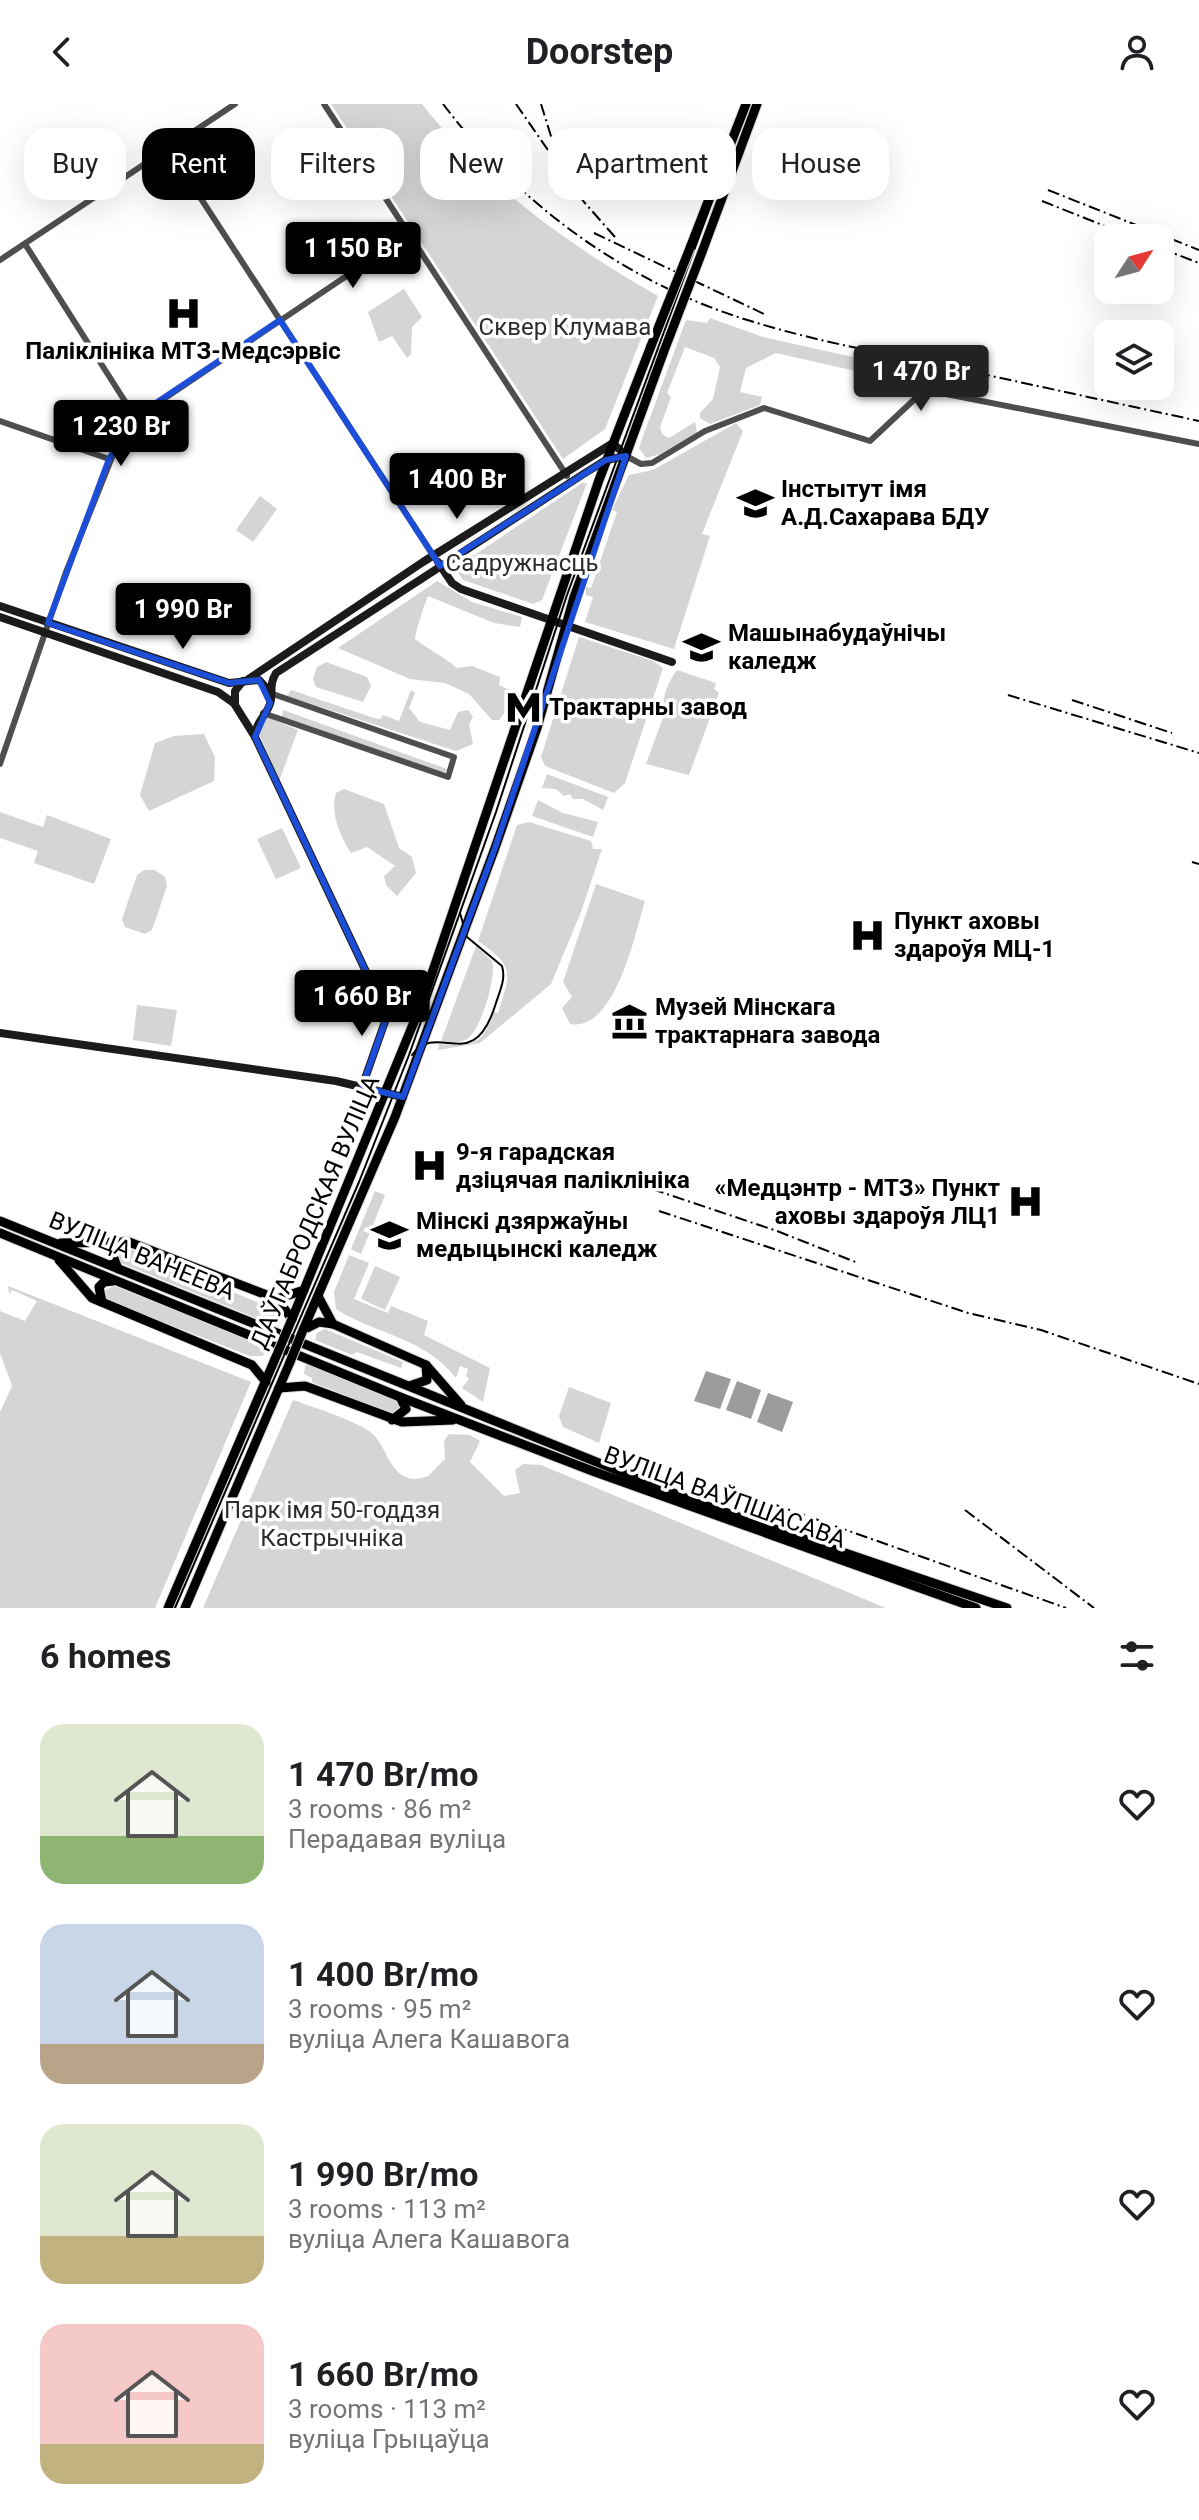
<!DOCTYPE html>
<meta charset="utf-8">
<style>
:root{--surface:#fff;--page:#f6f6f6;--text:#202124;--muted:#757577;--accent:#000}
body{margin:0;font-family:Roboto,sans-serif;background:var(--page);color:var(--text);height:100vh;display:flex;flex-direction:column;font-size:30px;white-space:nowrap}
*{box-sizing:border-box;margin:0}
p{font-size:26px;color:var(--muted)}
.icon{flex:none;width:44px;height:44px;fill:none;stroke:currentColor;stroke-width:2;stroke-linecap:round;stroke-linejoin:round}
.map{position:relative;height:1504px;overflow:hidden}
.sheet{display:flex;flex-direction:column;background:var(--surface);flex:1}
.sheet>*{flex:none}
.top-card{position:absolute;left:24px;top:24px;width:1152px;height:72px;display:flex;gap:16px}
.needle{width:52px;rotate:54deg}
.tools{position:absolute;left:1094px;top:120px;display:grid;gap:16px}
.tools a{display:grid;place-items:center;width:80px;height:80px;border-radius:16px;background:var(--surface);box-shadow:0 8px 32px #0002;font-size:40px}
.price{position:absolute;translate:-50% -68px;padding:0 18px;border-radius:8px;background:var(--accent);color:#fff;font-size:26px;line-height:52px;filter:drop-shadow(0 2px 4px #0008)}
.price::after{content:'';position:absolute;left:50%;top:48px;width:24px;height:18px;margin-left:-12px;background:inherit;clip-path:polygon(0 0,100% 0,50% 100%)}
.price.selected{background:#222;color:#fff}
ul{padding:0;list-style:none}
li{display:flex;align-items:center;gap:24px;height:200px;padding:0 40px}
li span{display:grid;place-items:center;flex:none;width:224px;height:160px;border-radius:24px;color:#555}
li>.icon{margin-inline-start:auto}
span .icon{width:96px;height:96px;fill:#fffc;stroke-width:1}
li b{font-size:34px}
h2{display:flex;justify-content:space-between;align-items:center;height:96px;padding:0 40px;font-size:34px}
.tag{padding:0 28px;border-radius:24px;background:var(--surface);box-shadow:0 8px 32px #0002;font-size:28px;line-height:72px}
.tag.selected{background:var(--accent);color:#fff}
header{display:flex;justify-content:space-between;align-items:center;height:104px;padding:0 40px;background:var(--surface);font-size:36px;font-weight:700}
.map>svg:first-child{display:block}
.green{fill:#d5d5d5}
.water{fill:#9c9c9c}
.lines{fill:none;stroke-linecap:round;stroke-linejoin:round}
.primary-casing{stroke:#dbdbdb;stroke-width:11}
.street{stroke:#4e4e4e;stroke-width:6}
.secondary{stroke:#1b1b1b;stroke-width:8}
.primary{stroke:#000;stroke-width:9}
.tram{stroke:#000;stroke-width:2}
.rail{stroke:#000;stroke-width:2;stroke-dasharray:12 4 2 4;stroke-linecap:butt}
.primary-bridge-casing{stroke:#dbdbdb;stroke-width:11;stroke-linecap:butt}
.primary-bridge{stroke:#000;stroke-width:9}
.marked{fill:none;stroke:#1d4ed8;stroke-width:6;stroke-linejoin:round}
.labels{text-anchor:middle;dominant-baseline:central;stroke-width:7;stroke-linejoin:round;paint-order:stroke}
.park-label{font-size:24px;fill:#2c2c2c;stroke:#fff}
.poi-label{font-size:24px;font-weight:bold;fill:#000;stroke:#fff;text-anchor:start}
.street-label{font-size:24px;fill:#000;stroke:#fff}
</style>
<header><svg class="icon" aria-label="back" viewBox="0 0 24 24"><path d="M15 5l-7 7 7 7"/></svg>Doorstep<svg class="icon" aria-label="person" viewBox="0 0 24 24"><circle cx="12" cy="8" r="4"/><path d="M4 21q1-7 8-7t8 7"/></svg></header>
<div class="map">
<svg width="1199" height="1504" viewBox="0 0 1199 1504">
<rect width="100%" height="100%" fill="#fff"/>
<!-- green -->
<g class="green">
<path d="M331,0H422C487,83 567,140 658,192L605,325L563,355Z"/>
<polygon points="404,185 422,213 412,223 411,250 407,254 392,232 379,238 368,208"/>
<polygon points="710,214 763,233 889,261 910,276 908,279 776,249 746,264 740,288 762,293 760,301 710,320 700,314 700,309 713,295 720,263 714,254 685,243 667,289 671,293 660,323 662,330 669,334 695,318 697,329 661,350 646,354 639,344 642,335 686,216 707,219"/>
<polygon points="736,319 743,327 702,430 710,432 674,545 585,518 593,493 586,491 586,483 591,484 617,408 612,406 629,371 653,366"/>
<polygon points="582,379 587,379 542,496 533,500 463,476 455,464"/>
<polygon points="260,392 277,405 253,438 236,426"/>
<path d="M437,477L472,498L522,513L520,523L494,519L428,492C425,499 415,529 415,535C429,546 443,552 457,564L472,562L500,573L499,581L510,586L512,598L499,616H492L469,590L445,579L410,575L338,544Z"/>
<polygon points="579,533 653,557 663,564 625,679 614,689 545,662 541,653"/>
<polygon points="326,558 367,573 371,582 363,598 316,583 313,575 317,563"/>
<path d="M677,566L716,579L714,585L719,589L689,671L646,660L665,608C660,594 669,577 677,566Z"/>
<polygon points="291,586 374,614 380,615 383,611 399,617 411,586 415,589 409,604 420,618 450,626 458,608 468,606 473,613 469,620 473,640 456,647 287,592"/>
<polygon points="283,606 447,665 445,669 282,613"/>
<polygon points="265,612 298,626 279,677 258,627"/>
<polygon points="204,630 215,653 214,677 149,707 140,691 155,639 174,632"/>
<polygon points="547,670 608,693 603,706 583,695 573,695 570,690 564,692 556,685 542,684"/>
<path d="M344,685L384,700L399,744L412,753L416,769L397,792L386,781L384,772L395,762L367,743L351,749C340,732 330,709 336,689Z"/>
<polygon points="538,696 563,709 598,718 593,733 532,712"/>
<polygon points="0,708 43,723 47,711 111,735 94,780 34,759 38,747 0,734"/>
<path d="M529,718L591,737L593,745H602L581,808L551,880L480,939L438,946L439,940C474,943 482,941 494,908L498,909C511,868 515,863 478,837L517,721Z"/>
<polygon points="282,724 301,764 276,775 257,735"/>
<polygon points="144,766 155,766 165,773 167,782 152,826 145,830 125,823 122,815 137,771"/>
<path d="M596,780L645,797C635,830 615,928 570,920L562,904L572,893L563,878Z"/>
<path d="M476,842L492,857C497,872 481,926 467,935C460,940 449,938 441,937Z"/>
<polygon points="137,901 177,906 171,942 133,936"/>
<polygon points="375,1087 385,1091 361,1150 351,1145"/>
<polygon points="126,1143 280,1208 278,1223 121,1159 115,1151"/>
<path d="M349,1151L369,1159L354,1195L388,1209L391,1202L428,1217L424,1231L490,1264L483,1298L462,1284L469,1275L466,1272L468,1265L460,1262L456,1274C422,1232 379,1232 336,1205L334,1188Z"/>
<polygon points="375,1162 400,1173 385,1206 361,1195"/>
<polygon points="8,1182 251,1278 155,1504 0,1504 0,1308 12,1282 0,1249 0,1207 25,1217 37,1197 12,1186 9,1190"/>
<polygon points="114,1182 268,1242 263,1252 250,1252 109,1197 103,1187"/>
<polygon points="325,1225 403,1258 401,1264 357,1248 352,1251 315,1236 317,1229"/>
<polygon points="306,1258 400,1297 403,1302 395,1311 312,1278 312,1274 304,1270"/>
<polygon points="569,1283 611,1299 599,1339 563,1323 559,1312"/>
<path d="M293,1296C318,1305 346,1313 369,1327C389,1340 390,1387 428,1372L445,1355L444,1337L449,1330L470,1331L480,1337L470,1358L504,1392L520,1389L515,1366L523,1360L541,1361L886,1504H203Z"/>
</g>
<!-- water -->
<g class="water">
<polygon points="706,1267 731,1275 720,1305 694,1297"/>
<polygon points="737,1277 761,1286 751,1315 726,1306"/>
<polygon points="768,1289 793,1298 782,1328 757,1318"/>
</g>
<g class="lines">
<defs>
<g id="primary">
<polyline points="690,144 746,0"/>
<polyline points="702,148 757,0"/>
<polyline points="0,1117 698,1399 1007,1504"/>
<polyline points="0,1129 400,1293 595,1368 976,1504"/>
<polyline points="61,1139 129,1138 277,1195 292,1215"/>
<polyline points="59,1156 92,1194 252,1261 266,1278"/>
<polyline points="118,1165 112,1149 125,1137"/>
<polyline points="318,1192 333,1220"/>
<polyline points="277,1195 304,1186"/>
<polyline points="102,1198 99,1183 104,1178 113,1177"/>
<polyline points="292,1215 423,896 599,376 651,242"/>
<polyline points="305,1225 319,1218 333,1220 426,1261 461,1301"/>
<polyline points="303,1226 395,1013 495,744 537,624 574,493 664,247"/>
<polyline points="412,1281 427,1276 426,1261"/>
<polyline points="279,1284 305,1282 402,1318 453,1316"/>
<polyline points="392,1316 406,1305 400,1293"/>
<polyline points="168,1504 275,1255"/>
<polyline points="185,1504 290,1258"/>
</g>
</defs>
<!-- primary casing -->
<use href="#primary" class="primary-casing"/>
<!-- street -->
<g class="street">
<polyline points="324,0 567,372"/>
<polyline points="168,44 433,451"/>
<polyline points="25,140 135,313"/>
<polyline points="0,156 235,0"/>
<polyline points="0,317 109,355"/>
<polyline points="626,352 641,360 652,359 705,327 764,304 870,337 918,292 931,287 1199,340"/>
<polyline points="263,609 448,673 454,653 270,589"/>
<polyline points="0,660 66,468 125,321 409,130"/>
</g>
<!-- secondary -->
<g class="secondary">
<polyline points="438,458 452,479 461,485 672,558"/>
<polyline points="0,502 229,579 259,576 270,588"/>
<polyline points="0,513 218,588 235,600"/>
<polyline points="247,576 423,458 613,339 626,352"/>
<polyline points="243,577 235,587 235,601 255,633 387,912 362,983"/>
<path d="M255,633C255,617 269,610 271,596C272,585 270,579 276,569L585,369L606,356L626,352"/>
<polyline points="0,929 336,977 403,993"/>
</g>
<!-- primary -->
<use href="#primary" class="primary"/>
<!-- tram -->
<g class="tram">
<path d="M412,951C439,915 473,974 496,899C500,886 506,875 502,862L467,833L460,809"/>
<polyline points="175,1504 359,1078 409,951 496,708 567,491 748,0"/>
</g>
<!-- rail -->
<g class="rail">
<path d="M443,0C516,96 617,172 732,211C803,235 877,248 950,263C1033,281 1116,299 1199,317"/>
<polyline points="516,0 584,98 615,133"/>
<polyline points="541,0 555,45"/>
<polyline points="1048,86 1199,146"/>
<polyline points="1042,97 1135,134"/>
<polyline points="594,129 764,210"/>
<polyline points="1160,144 1199,159"/>
<polyline points="1008,591 1199,649"/>
<polyline points="1072,596 1172,629"/>
<polyline points="1192,758 1199,760"/>
<polyline points="652,1085 777,1127 858,1159"/>
<polyline points="659,1107 968,1209 1041,1226 1199,1280"/>
<polyline points="773,1400 1066,1504"/>
<polyline points="965,1406 1094,1504"/>
</g>
<defs>
<g id="primary-bridge">
<polyline points="651,242 690,144"/>
<polyline points="664,247 702,148"/>
<polyline points="275,1255 292,1215"/>
<polyline points="290,1258 303,1226"/>
</g>
</defs>
<!-- primary-bridge casing -->
<use href="#primary-bridge" class="primary-bridge-casing"/>
<!-- primary-bridge -->
<use href="#primary-bridge" class="primary-bridge"/>
</g>
<!-- marked area -->
<path class="marked" d="M280,216L440,462L606,356L626,352L495,744L403,993L362,983L387,912L255,633L270,599L259,576L229,579L48,519L109,355L135,313Z"/>
<!-- icons -->
<defs>
<symbol id="hospital-bare" viewBox="-9 -9 18 18"><path d="M-5-5h3v3.5h4V-5h3V5h-3V1.5h-4V5h-3Z" fill="#000" stroke="#fff" stroke-width="2.5" paint-order="stroke"/></symbol>
<symbol id="university-bare" viewBox="-9 -9 18 18"><path d="M0-5L7-2L0 1L-7-2ZM-4 1L0 2.5L4 1V4Q0 6-4 4Z" fill="#000" stroke="#fff" stroke-width="2.5" paint-order="stroke"/></symbol>
<symbol id="metro-bare" viewBox="-9 -9 18 18"><path d="M-5.5 5V-5H-3L0 0L3-5H5.5V5H3V-.5L0 4L-3-.5V5Z" fill="#000" stroke="#fff" stroke-width="2.5" paint-order="stroke"/></symbol>
<symbol id="museum-bare" viewBox="-9 -9 18 18"><path d="M0-6L6-3V-2H-6V-3ZM-5-1h2V3h-2ZM-1-1h2V3h-2ZM3-1h2V3H3ZM-6 4H6V6H-6Z" fill="#000" stroke="#fff" stroke-width="2.5" paint-order="stroke"/></symbol>
</defs>
<g fill-rule="evenodd">
<use href="#hospital-bare" x="158" y="184" width="51" height="51"/>
<use href="#university-bare" x="730" y="374" width="51" height="51"/>
<use href="#university-bare" x="676" y="518" width="51" height="51"/>
<use href="#metro-bare" x="498" y="578" width="51" height="51"/>
<use href="#hospital-bare" x="842" y="806" width="51" height="51"/>
<use href="#museum-bare" x="604" y="892" width="51" height="51"/>
<use href="#hospital-bare" x="404" y="1036" width="51" height="51"/>
<use href="#hospital-bare" x="1000" y="1072" width="51" height="51"/>
<use href="#university-bare" x="364" y="1106" width="51" height="51"/>
</g>
<g class="labels">
<!-- park labels -->
<g class="park-label">
<text x="565" y="223">Сквер Клумава</text>
<text x="522" y="459">Садружнасць</text>
<text x="332" y="1406">Парк імя 50-годдзя<tspan x="332" dy="28">Кастрычніка</tspan></text>
</g>
<!-- poi labels -->
<g class="poi-label">
<text x="183" y="247" text-anchor="middle">Паліклініка МТЗ-Медсэрвіс</text>
<text x="781" y="385">Інстытут імя<tspan x="781" dy="28">А.Д.Сахарава БДУ</tspan></text>
<text x="728" y="529">Машынабудаўнічы<tspan x="728" dy="28">каледж</tspan></text>
<text x="549" y="603">Трактарны завод</text>
<text x="894" y="817">Пункт аховы<tspan x="894" dy="28">здароўя МЦ-1</tspan></text>
<text x="655" y="903">Музей Мінскага<tspan x="655" dy="28">трактарнага завода</tspan></text>
<text x="456" y="1048">9-я гарадская<tspan x="456" dy="28">дзіцячая паліклініка</tspan></text>
<text x="1000" y="1084" text-anchor="end">«Медцэнтр - МТЗ» Пункт<tspan x="1000" dy="28">аховы здароўя ЛЦ1</tspan></text>
<text x="416" y="1117">Мінскі дзяржаўны<tspan x="416" dy="28">медыцынскі каледж</tspan></text>
</g>
<!-- street labels -->
<g class="street-label">
<text transform="translate(315 1108) rotate(-67)">ДАЎГАБРОДСКАЯ ВУЛІЦА</text>
<text transform="translate(142 1152) rotate(22)">ВУЛІЦА ВАНЕЕВА</text>
<text transform="translate(725 1393) rotate(20)">ВУЛІЦА ВАЎПШАСАВА</text>
</g>
</g>
</svg>
<div class="tools">
<a><svg class="needle" viewBox="-14 -14 28 28"><path d="M0-13l5 13h-10z" fill="#e53935"/><path d="M0 13l5-13h-10z" fill="#757577"/></svg></a>
<a><svg class="icon" aria-label="layers" viewBox="0 0 24 24"><path d="M12 4l9 5-9 5-9-5zM3 14l9 5 9-5"/></svg></a>
</div>
<b class="price" style="left:353px;top:186px">1 150 Br</b>
<b class="price selected" style="left:921px;top:309px">1 470 Br</b>
<b class="price" style="left:121px;top:364px">1 230 Br</b>
<b class="price" style="left:457px;top:417px">1 400 Br</b>
<b class="price" style="left:183px;top:547px">1 990 Br</b>
<b class="price" style="left:362px;top:934px">1 660 Br</b>
<div class="top-card">
<a class="tag">Buy</a>
<a class="tag selected">Rent</a>
<a class="tag">Filters</a>
<a class="tag">New</a>
<a class="tag">Apartment</a>
<a class="tag">House</a>
</div>
</div>
<section class="sheet">
<h2>6 homes<svg class="icon" aria-label="filters" viewBox="0 0 24 24"><path d="M4 7h16M4 17h16"/><circle cx="9" cy="7" r="2"/><circle cx="15" cy="17" r="2"/></svg></h2>
<ul>
<li><span style="background:linear-gradient(#dfe7d0 70%,#8fb573 0)"><svg class="icon" aria-label="home" viewBox="0 0 24 24"><path d="M3 11l9-7 9 7M6 9v11h12V9"/></svg></span><div><b>1 470 Br/mo</b><p>3 rooms · 86 m²</p><p>Перадавая вуліца</p></div><svg class="icon" aria-label="heart" viewBox="0 0 24 24"><path d="M12 20l-8-8c-3-5 5-10 8-4 3-6 11-1 8 4z"/></svg></li>
<li><span style="background:linear-gradient(#c9d6e8 75%,#b9a48a 0)"><svg class="icon" aria-label="home" viewBox="0 0 24 24"><path d="M3 11l9-7 9 7M6 9v11h12V9"/></svg></span><div><b>1 400 Br/mo</b><p>3 rooms · 95 m²</p><p>вуліца Алега Кашавога</p></div><svg class="icon" aria-label="heart" viewBox="0 0 24 24"><path d="M12 20l-8-8c-3-5 5-10 8-4 3-6 11-1 8 4z"/></svg></li>
<li><span style="background:linear-gradient(#dfe7d0 70%,#c2b280 0)"><svg class="icon" aria-label="home" viewBox="0 0 24 24"><path d="M3 11l9-7 9 7M6 9v11h12V9"/></svg></span><div><b>1 990 Br/mo</b><p>3 rooms · 113 m²</p><p>вуліца Алега Кашавога</p></div><svg class="icon" aria-label="heart" viewBox="0 0 24 24"><path d="M12 20l-8-8c-3-5 5-10 8-4 3-6 11-1 8 4z"/></svg></li>
<li><span style="background:linear-gradient(#f6c9c9 75%,#c2b280 0)"><svg class="icon" aria-label="home" viewBox="0 0 24 24"><path d="M3 11l9-7 9 7M6 9v11h12V9"/></svg></span><div><b>1 660 Br/mo</b><p>3 rooms · 113 m²</p><p>вуліца Грыцаўца</p></div><svg class="icon" aria-label="heart" viewBox="0 0 24 24"><path d="M12 20l-8-8c-3-5 5-10 8-4 3-6 11-1 8 4z"/></svg></li>
</ul>
</section>
